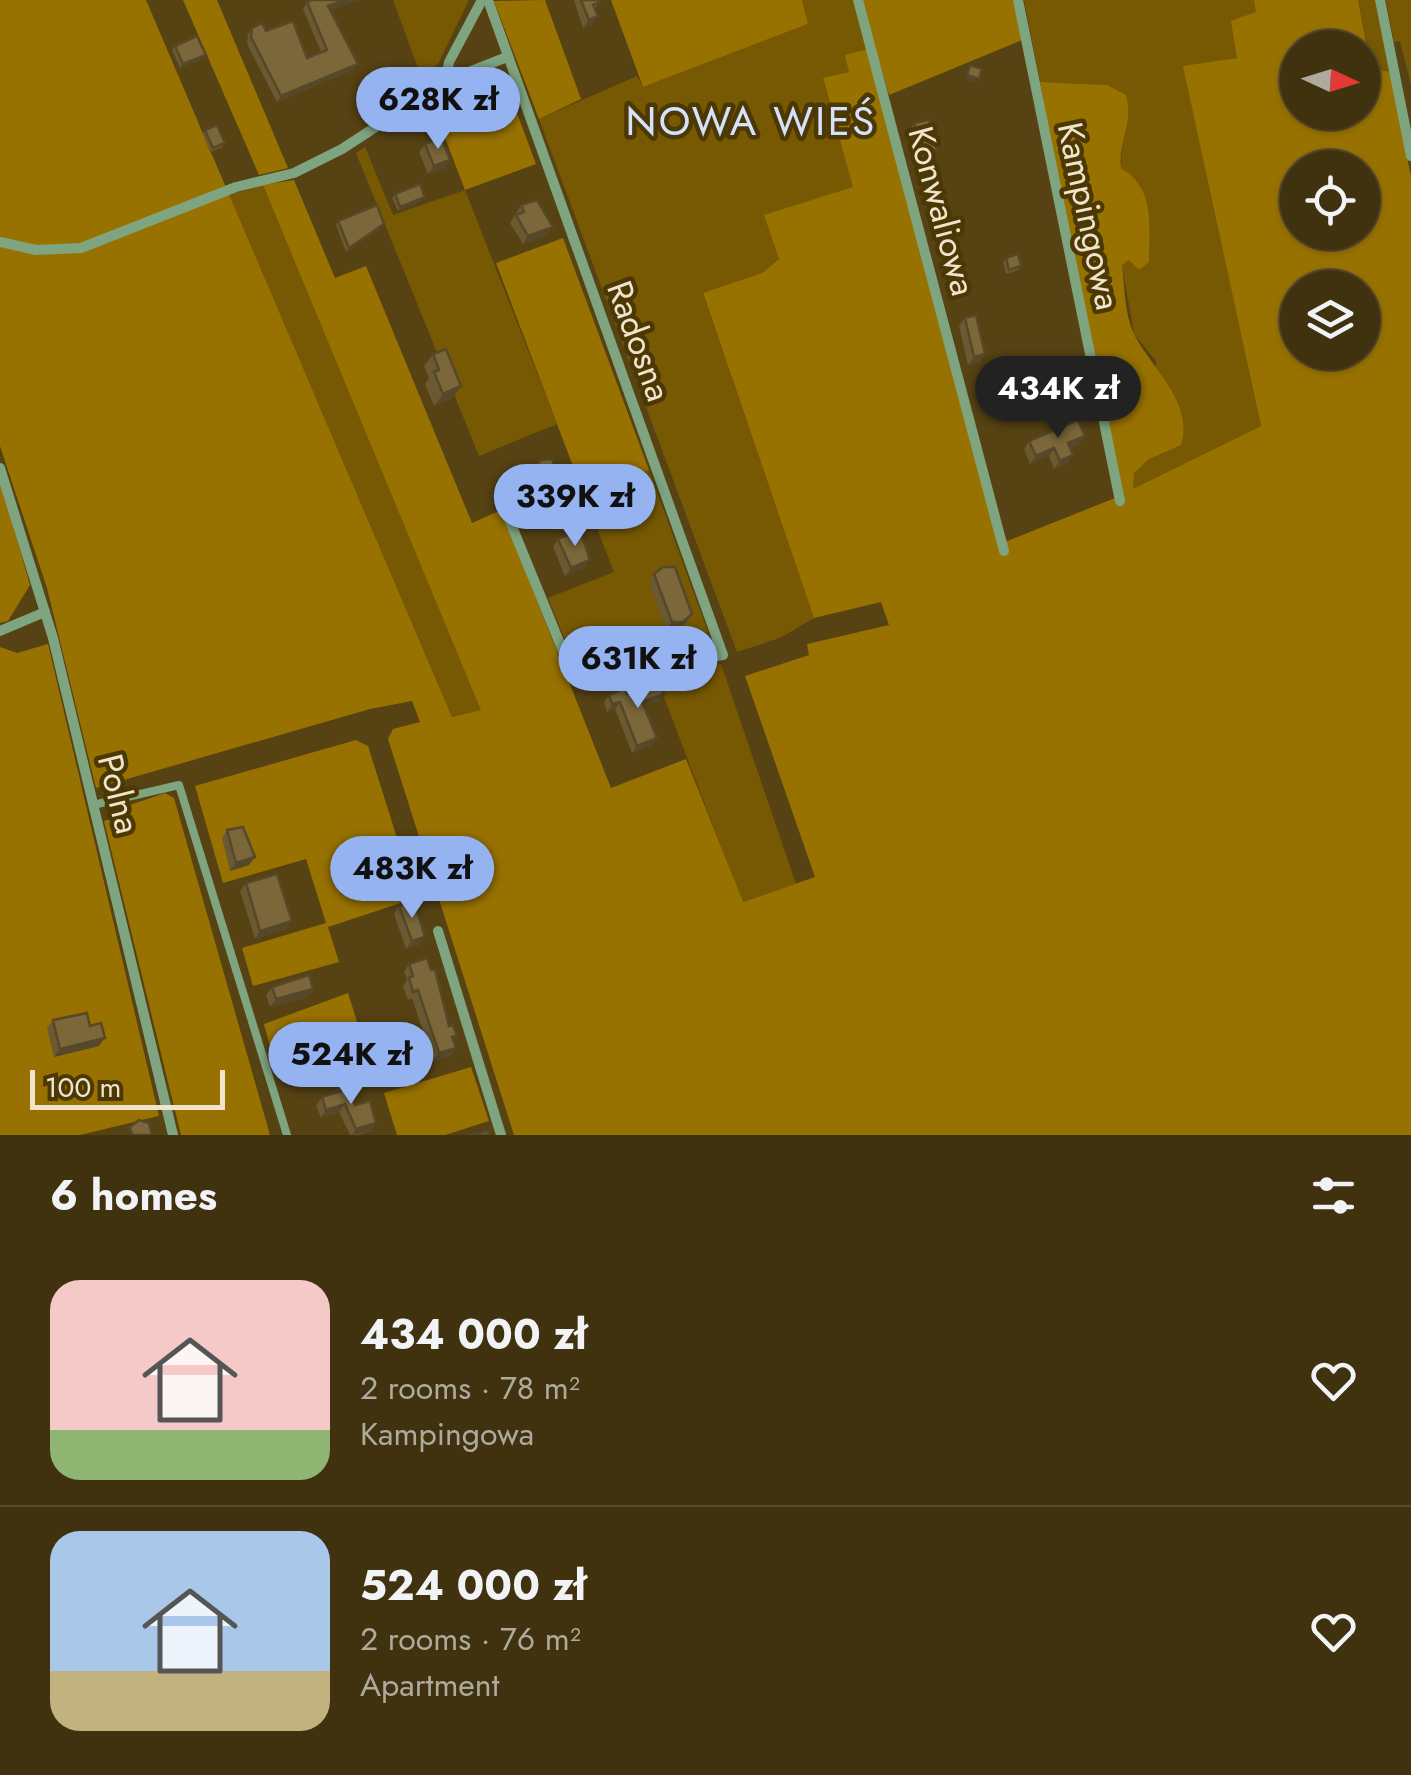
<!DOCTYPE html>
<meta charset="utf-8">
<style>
:root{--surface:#40320e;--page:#4b3e1c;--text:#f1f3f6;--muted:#aeaa9e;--line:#594d2e;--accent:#95b2f1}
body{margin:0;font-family:Jost,sans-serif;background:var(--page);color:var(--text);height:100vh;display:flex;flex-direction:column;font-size:38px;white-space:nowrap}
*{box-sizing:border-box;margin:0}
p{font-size:32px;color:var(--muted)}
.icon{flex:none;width:55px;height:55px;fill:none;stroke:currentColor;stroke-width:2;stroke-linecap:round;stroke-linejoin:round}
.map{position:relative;height:1135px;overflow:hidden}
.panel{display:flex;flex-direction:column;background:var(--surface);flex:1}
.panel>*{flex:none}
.needle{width:65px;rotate:94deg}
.tools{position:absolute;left:1280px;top:30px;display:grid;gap:20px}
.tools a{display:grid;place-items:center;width:100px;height:100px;border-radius:50%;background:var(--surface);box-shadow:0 2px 8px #0004,0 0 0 2px var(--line);font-size:50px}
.scale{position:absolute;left:30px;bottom:25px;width:195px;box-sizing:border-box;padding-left:10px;border:5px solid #f0e4cc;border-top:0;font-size:28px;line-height:35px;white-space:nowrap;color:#f0e4cc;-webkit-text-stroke:8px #4b3804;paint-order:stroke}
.price{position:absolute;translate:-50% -85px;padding:0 22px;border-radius:35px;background:var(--accent);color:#111;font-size:32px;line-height:65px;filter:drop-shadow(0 2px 5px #0008)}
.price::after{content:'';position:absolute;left:50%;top:60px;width:30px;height:22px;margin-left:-15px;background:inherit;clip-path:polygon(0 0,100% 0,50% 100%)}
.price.active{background:#222;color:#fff}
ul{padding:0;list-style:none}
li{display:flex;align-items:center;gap:30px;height:250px;padding:0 50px}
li+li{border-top:2px solid var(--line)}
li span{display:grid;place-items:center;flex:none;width:280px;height:200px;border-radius:30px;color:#555}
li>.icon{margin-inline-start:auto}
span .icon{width:120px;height:120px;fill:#fffc;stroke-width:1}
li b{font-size:42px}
h2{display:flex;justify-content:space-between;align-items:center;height:120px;padding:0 50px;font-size:42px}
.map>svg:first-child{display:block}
.green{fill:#775903}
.forest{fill:#987200;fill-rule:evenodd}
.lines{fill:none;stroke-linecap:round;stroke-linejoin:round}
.lane{stroke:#7fa480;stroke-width:8}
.street{stroke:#7fa480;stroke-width:10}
.wall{fill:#6a5931}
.shaded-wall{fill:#564828}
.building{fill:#7b6739;stroke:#564828;stroke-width:2.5}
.labels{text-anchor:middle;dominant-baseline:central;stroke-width:9;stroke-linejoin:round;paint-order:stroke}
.street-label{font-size:35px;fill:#f0e4cc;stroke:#4b3804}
.quarter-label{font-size:40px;letter-spacing:2.5px;fill:#d5e2fd;stroke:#4b3804}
</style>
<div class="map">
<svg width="1411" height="1135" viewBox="0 0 1411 1135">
<rect width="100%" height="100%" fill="#564213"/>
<!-- green -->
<g class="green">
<polygon points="393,0 469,0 438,64 421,76"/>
<polygon points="802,0 855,0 868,49 849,72 823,79 854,187 765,215 779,259 762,273 703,294 814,618 780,638 737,652 539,119 637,76 643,87 808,24"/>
<path d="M1024,0H1254L1257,12L1237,58L1184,67L1261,426L1132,490L1133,473L1149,459L1156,361L1134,334L1122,265L1129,260C1133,230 1152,186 1121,168L1122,138L1107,85L1040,82Z"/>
<polygon points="1358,0 1375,0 1390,72 1372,68"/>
<polygon points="1386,0 1411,0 1411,85 1400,41 1394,42"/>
<polygon points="365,147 393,215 465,190 557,424 479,456 356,153"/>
<polygon points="263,185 482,710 452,717 229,195"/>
<polygon points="649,470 708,632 702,643 584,664 573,659 548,598 614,572 584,495"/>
<polygon points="721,664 796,884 742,902 656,676"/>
</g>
<!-- forest -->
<g class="forest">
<path d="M0,0H146L452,717L481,710L263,185L294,180L335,278L366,266L472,523L501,510L611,788L686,759L743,902L815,877L745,676L809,655L807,644L889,625L881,602L814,618L703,293L762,273L779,259L764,215L853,187L823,78L849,72L845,55L868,49L1005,542L1115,498L1040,82L1107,85L1126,95C1134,124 1118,139 1121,168C1156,189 1149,226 1149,262L1139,270L1129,260L1122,265C1125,288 1124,313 1134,334C1151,368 1194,402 1181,445L1149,459L1134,473L1133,489L1261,426L1183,66L1237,58L1231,21L1256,12L1254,0H1358L1371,68L1390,72L1411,177V1135H514L388,739L393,729L420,722L412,701L370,709L96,788L47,588L0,446ZM1298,48H1362V112H1298ZM1298,168H1362V232H1298ZM1298,288H1362V352H1298Z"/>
<polygon points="183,0 217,0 288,168 259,175"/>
<polygon points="545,0 581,99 539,119 494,1"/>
<polygon points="611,0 802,0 808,24 643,87"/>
<polygon points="861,0 1014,0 1022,40 889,95"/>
<polygon points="502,73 536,164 465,190 432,104 468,83"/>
<polygon points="563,238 649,470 584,495 496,263"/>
<polygon points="0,479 30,585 8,621 0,623"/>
<polygon points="48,644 159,1116 80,1135 0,1135 0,647 17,653"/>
<polygon points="356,740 368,746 416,898 328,927 339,962 253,986 242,948 326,923 306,859 223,883 195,786"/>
<polygon points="165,793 174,798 270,1135 181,1135 104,821 118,817 124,807"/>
<polygon points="348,993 360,1031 274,1062 264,1024"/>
<polygon points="471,1067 489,1121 445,1135 397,1135 384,1093"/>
</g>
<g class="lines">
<!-- lane -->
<polyline class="lane" points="93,805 179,785 287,1135"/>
<!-- street -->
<g class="street">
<polyline points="488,0 723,655 594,674 575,669 567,661 500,497"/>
<polyline points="858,0 1004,551"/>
<polyline points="1018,0 1120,501"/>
<polyline points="1380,0 1411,156"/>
<polyline points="446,81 449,62 482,0"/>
<polyline points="0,242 36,250 81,248 236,187 294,173 342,149 446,81 507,57"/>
<polyline points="0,468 53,638 173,1135"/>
<polyline points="0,631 45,612"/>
<polyline points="438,931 501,1135"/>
</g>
</g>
<!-- wall -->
<g class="wall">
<polygon points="312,0 358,0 330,10 353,70 277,102 247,44 248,34 252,28 266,31 307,58 321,52 303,9 307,2"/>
<polygon points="574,0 600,0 595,9 593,24 583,28"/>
<polygon points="175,46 203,59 180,68 172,50"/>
<polygon points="914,123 937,150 934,154 920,158 912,127"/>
<polygon points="205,130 225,143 222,147 210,152 203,134"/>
<polygon points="425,144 450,160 445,168 428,174 419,152"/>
<polygon points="395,194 422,201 398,211 392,198"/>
<polygon points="521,205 547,235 523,244 510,223"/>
<polygon points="338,221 381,228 346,252 336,225"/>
<polygon points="1006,258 1021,266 1018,270 1006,274 1003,262"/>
<polygon points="965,318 980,362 968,365 959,326"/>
<polygon points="433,354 453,398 434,406 425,384 429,378 424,366"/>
<polygon points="982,390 998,404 983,408 979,394"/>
<polygon points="1085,436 1079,444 1070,448 1068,463 1054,469 1049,456 1030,464 1024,449 1029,441"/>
<polygon points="532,467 561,488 556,496 539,503 526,475"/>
<polygon points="558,539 585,568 565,576 553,547"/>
<polygon points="654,574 687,622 678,630 666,630 649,582"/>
<polygon points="627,694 659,701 644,706 652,745 632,753 615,709 607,712 604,702 609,695"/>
<polygon points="227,830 249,865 230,871 222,838"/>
<polygon points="246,883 286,929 255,939 240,891"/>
<polygon points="399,906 425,937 419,945 406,949 394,914"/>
<polygon points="409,964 449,1026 456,1048 450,1056 433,1061 412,998 408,1000 403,986 407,980 404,972"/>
<polygon points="272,987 308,997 270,1007 266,995"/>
<polygon points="53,1020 90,1026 99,1046 54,1057 47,1028"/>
<polygon points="348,1035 361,1050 350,1053 345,1039"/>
<polygon points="340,1086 355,1105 376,1123 370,1131 358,1135 350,1135 339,1112 321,1118 316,1106 322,1097 334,1093"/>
</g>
<!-- shaded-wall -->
<g class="shaded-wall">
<polygon points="345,0 358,0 324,13 328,6"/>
<polygon points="598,16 593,24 583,28 589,20"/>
<polygon points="206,55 203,59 180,68 183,64"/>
<polygon points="358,64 353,70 277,102 281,96"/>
<polygon points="967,75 979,79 976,83 964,79"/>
<polygon points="937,150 934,154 920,158 923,154"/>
<polygon points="450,160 445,168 428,174 434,166"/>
<polygon points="425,197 422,201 398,211 400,207"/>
<polygon points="384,224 381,228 346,252 349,248"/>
<polygon points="553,227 547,235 523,244 528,236"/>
<polygon points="985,354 980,362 968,365 974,357"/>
<polygon points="461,386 453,398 434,406 443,394"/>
<polygon points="1001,400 998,404 983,408 986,404"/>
<polygon points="1085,436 1079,444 1063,451 1068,443"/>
<polygon points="1054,448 1049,456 1030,464 1036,456"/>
<polygon points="1073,455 1068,463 1054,469 1060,461"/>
<polygon points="561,488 556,496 539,503 545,495"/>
<polygon points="590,560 585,568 565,576 571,568"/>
<polygon points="692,614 687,622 678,630 666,630 672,622"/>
<polygon points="664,694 659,701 637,709 642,702"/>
<polygon points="620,702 615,709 607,712 612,704"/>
<polygon points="657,738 652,745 632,753 637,746"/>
<polygon points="255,857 249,865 230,871 236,863"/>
<polygon points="292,921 286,929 255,939 260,931"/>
<polygon points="425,937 419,945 406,949 412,941"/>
<polygon points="313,989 308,997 270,1007 276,999"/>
<polygon points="105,1038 99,1046 54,1057 60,1049"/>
<polygon points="456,1048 450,1056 433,1061 439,1053"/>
<polygon points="345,1104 339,1112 321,1118 326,1110"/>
<polygon points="376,1123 370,1131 352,1135 356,1129"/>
</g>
<!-- building -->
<g class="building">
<polygon points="312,0 345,0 328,6 358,64 281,96 251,37 252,28 262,23 266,31 293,21 307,58 327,50 307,2"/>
<polygon points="581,0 600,0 600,2 593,5 598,16 589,20"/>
<polygon points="197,36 206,55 183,64 175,46"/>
<polygon points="970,65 982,69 979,79 967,75"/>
<polygon points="929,120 937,150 923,154 914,123"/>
<polygon points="217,125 225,143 213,148 205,130"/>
<polygon points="441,137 450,160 434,166 425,144"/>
<polygon points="420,184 425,197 400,207 395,194"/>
<polygon points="537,200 553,227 528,236 516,215 524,212 521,205"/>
<polygon points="377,205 384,224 349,248 338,221"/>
<polygon points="1018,254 1021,266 1009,270 1006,258"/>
<polygon points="976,315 985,354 974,357 965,318"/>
<polygon points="446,349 461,386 443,394 434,372 439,370 433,354"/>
<polygon points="997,386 1001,400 986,404 982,390"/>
<polygon points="1078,420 1085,436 1068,443 1073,455 1060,461 1054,448 1036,456 1029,441"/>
<polygon points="552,459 561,488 545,495 532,467 541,460"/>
<polygon points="580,530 590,560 571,568 558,539"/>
<polygon points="663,567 675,567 692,614 683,622 672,622 654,574"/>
<polygon points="659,682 664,694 642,702 657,738 637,746 620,702 612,704 609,695 625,688 627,694"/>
<polygon points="243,827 255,857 236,863 227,830"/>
<polygon points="277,874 292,921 260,931 246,883"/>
<polygon points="414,901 425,937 412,941 399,906"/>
<polygon points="427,958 431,970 435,969 449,1026 453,1025 457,1036 452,1037 456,1048 439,1053 418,990 413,992 409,978 413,976 409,964"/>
<polygon points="309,975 313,989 276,999 272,987"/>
<polygon points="87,1013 90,1026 101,1023 105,1038 60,1049 53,1020"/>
<polygon points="359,1031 364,1046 353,1049 348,1035"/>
<polygon points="348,1083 355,1105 370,1101 376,1123 356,1129 345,1104 326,1110 322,1097 341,1091 340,1086"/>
<polygon points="139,1120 149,1123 152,1135 132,1135 130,1127"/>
<polygon points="488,1131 489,1135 468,1135"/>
</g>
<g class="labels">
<!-- street labels -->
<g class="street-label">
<text transform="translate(942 211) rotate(75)">Konwaliowa</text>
<text transform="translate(1089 216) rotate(78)">Kampingowa</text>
<text transform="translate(639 341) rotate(70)">Radosna</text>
<text transform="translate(119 794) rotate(76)">Polna</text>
</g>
<!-- quarter labels -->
<g class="quarter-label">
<text x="751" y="121">NOWA WIEŚ</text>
</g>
</g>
</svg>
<div class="tools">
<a><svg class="needle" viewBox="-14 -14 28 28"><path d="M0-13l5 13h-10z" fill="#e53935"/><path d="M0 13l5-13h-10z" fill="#aeaa9e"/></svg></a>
<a><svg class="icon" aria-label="locate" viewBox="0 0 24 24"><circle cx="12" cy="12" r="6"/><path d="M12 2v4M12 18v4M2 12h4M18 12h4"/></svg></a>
<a><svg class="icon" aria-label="layers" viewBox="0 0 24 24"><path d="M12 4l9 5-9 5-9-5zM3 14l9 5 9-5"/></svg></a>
</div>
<div class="scale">100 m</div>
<b class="price" style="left:438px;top:152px">628K zł</b>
<b class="price active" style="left:1058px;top:441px">434K zł</b>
<b class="price" style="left:575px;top:549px">339K zł</b>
<b class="price" style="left:638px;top:711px">631K zł</b>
<b class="price" style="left:412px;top:921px">483K zł</b>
<b class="price" style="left:351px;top:1107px">524K zł</b>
</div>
<section class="panel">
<h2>6 homes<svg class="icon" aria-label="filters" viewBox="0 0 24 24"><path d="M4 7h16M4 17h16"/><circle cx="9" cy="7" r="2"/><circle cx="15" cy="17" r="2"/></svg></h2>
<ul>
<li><span style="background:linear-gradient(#f6c9c9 75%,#8fb573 0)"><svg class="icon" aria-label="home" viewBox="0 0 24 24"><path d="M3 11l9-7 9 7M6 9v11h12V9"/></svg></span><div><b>434 000 zł</b><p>2 rooms · 78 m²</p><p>Kampingowa</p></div><svg class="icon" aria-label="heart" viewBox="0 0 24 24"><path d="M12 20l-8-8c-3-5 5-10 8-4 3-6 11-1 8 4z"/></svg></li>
<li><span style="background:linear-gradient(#a9c7e8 70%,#c2b280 0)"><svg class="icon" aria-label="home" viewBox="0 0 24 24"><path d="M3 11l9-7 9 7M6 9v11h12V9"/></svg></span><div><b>524 000 zł</b><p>2 rooms · 76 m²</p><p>Apartment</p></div><svg class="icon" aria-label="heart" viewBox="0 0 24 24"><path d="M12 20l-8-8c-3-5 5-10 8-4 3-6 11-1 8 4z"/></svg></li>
</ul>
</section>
